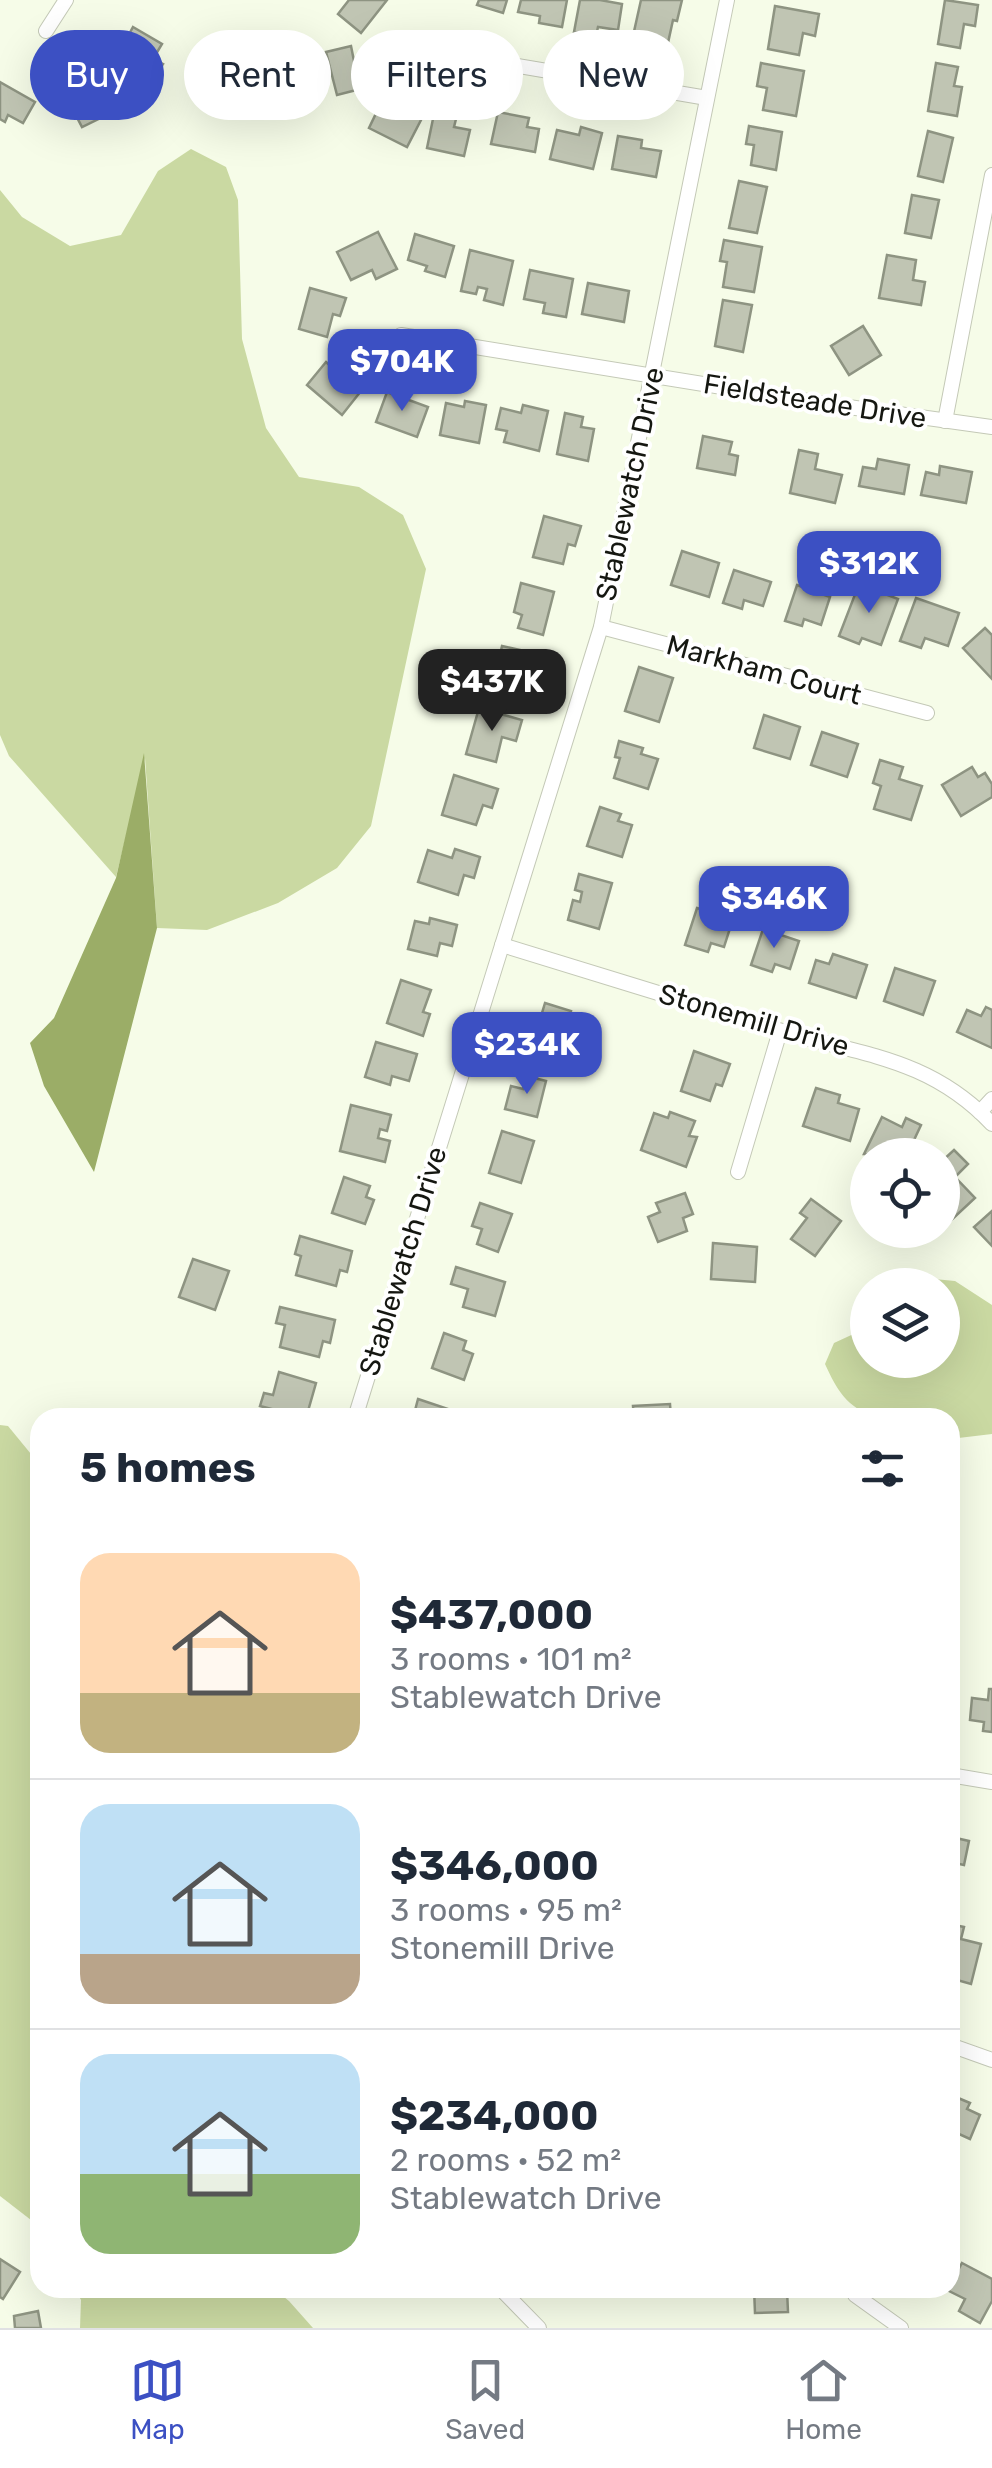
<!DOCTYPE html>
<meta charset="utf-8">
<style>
:root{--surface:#fff;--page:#f2f2f3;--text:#1f2937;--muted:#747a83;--line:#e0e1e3;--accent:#3c50c3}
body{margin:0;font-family:Rubik,sans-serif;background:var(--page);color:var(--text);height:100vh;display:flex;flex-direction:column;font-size:38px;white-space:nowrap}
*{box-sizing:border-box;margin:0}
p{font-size:32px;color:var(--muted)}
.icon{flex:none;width:55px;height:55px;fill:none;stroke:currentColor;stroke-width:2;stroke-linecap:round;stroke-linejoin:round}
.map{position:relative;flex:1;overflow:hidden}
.side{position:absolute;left:30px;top:1408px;width:930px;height:890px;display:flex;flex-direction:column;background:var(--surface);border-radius:30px;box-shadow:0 10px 40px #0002}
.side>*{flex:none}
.hud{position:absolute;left:30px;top:30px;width:932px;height:90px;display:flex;gap:20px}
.controls{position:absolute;left:850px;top:1138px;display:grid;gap:20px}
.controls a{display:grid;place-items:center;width:110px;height:110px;border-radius:50%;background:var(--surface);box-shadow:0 10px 40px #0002;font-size:50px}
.price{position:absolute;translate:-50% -85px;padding:0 22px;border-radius:20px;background:var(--accent);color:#fff;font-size:32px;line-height:65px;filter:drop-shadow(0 2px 5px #0008)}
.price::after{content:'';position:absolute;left:50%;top:60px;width:30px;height:22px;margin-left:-15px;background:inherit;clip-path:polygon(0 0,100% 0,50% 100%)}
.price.selected{background:#222;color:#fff}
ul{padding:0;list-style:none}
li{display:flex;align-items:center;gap:30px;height:250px;padding:0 50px}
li+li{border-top:2px solid var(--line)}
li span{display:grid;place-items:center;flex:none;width:280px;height:200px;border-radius:30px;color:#555}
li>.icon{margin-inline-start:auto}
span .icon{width:120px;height:120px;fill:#fffc;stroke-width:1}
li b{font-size:42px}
h2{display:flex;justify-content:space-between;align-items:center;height:120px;padding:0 50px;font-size:42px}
.chip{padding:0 35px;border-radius:45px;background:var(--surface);box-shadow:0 10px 40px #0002;font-size:35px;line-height:90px}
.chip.selected{background:var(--accent);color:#fff}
.dock{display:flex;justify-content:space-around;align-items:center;height:140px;border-top:2px solid var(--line);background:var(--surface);font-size:28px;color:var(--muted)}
.dock a{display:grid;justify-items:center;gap:5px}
.dock .selected{color:var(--accent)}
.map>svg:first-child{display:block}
.green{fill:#cad9a2}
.water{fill:#9bad67}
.building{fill:#c0c5b3;stroke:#8e9482;stroke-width:2.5}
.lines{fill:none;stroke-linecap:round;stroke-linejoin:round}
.minor-casing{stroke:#c4c9b7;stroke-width:16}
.minor{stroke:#fff;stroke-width:14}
.labels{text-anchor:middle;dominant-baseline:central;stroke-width:8;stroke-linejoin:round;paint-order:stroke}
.street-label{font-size:28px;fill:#151711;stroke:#fff}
</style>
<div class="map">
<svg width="992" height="2328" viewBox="0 0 992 2328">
<rect width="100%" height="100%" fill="#f6fce8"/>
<!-- green -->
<g class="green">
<polygon points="191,149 226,167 238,200 242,339 266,428 299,477 359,487 403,515 426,569 371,826 337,868 278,903 207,930 157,928 145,758 116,877 9,756 0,735 0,190 22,217 70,246 121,235 158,171"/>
<path d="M913,1277L955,1281L992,1305V1434L950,1439V1418L876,1417C846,1407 837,1390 825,1364L834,1343L860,1331L867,1322L868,1360H942V1285H903Z"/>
<polygon points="0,1425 8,1426 40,1465 40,2227 0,2196"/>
<polygon points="75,2288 273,2288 289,2301 313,2328 80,2328 81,2300"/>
</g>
<!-- water -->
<polygon class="water" points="144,753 157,928 94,1172 44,1086 30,1043 54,1018 116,878"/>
<!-- building -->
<g class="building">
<polygon points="349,0 387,0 361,33 338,14"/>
<polygon points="479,0 507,0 503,13 477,5"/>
<polygon points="521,0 567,0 562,27 539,23 540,16 518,12"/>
<polygon points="580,0 600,0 622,4 618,30 598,27 596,36 574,32"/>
<polygon points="641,0 682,0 677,21 673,20 666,52 631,45"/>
<polygon points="945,0 978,5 975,26 964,24 960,48 938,44"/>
<polygon points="775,6 819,14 815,36 803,33 799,55 768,49"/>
<polygon points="133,27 162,44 153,59 163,64 145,94 100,66 115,43 122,47"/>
<polygon points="351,46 355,66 366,63 372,86 337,95 326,52"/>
<polygon points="761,63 804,71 796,116 763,110 767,88 757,86"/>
<polygon points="936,63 958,67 954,86 962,87 957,116 928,111"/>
<polygon points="0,82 35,102 23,123 8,115 5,122 0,119"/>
<polygon points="105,85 117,110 82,127 69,102"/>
<polygon points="383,99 422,118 407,147 369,128"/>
<polygon points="498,112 529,118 527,127 539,129 535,152 491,144"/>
<polygon points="434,114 456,119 454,127 470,130 464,156 427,148"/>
<polygon points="749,126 782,132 776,170 751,165 754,145 746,144"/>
<polygon points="581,127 602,133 593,169 550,159 557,130 579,135"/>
<polygon points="928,131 953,138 943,182 918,176"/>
<polygon points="618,136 642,140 641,148 661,151 656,177 612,169"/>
<polygon points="739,181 767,187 757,233 729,228"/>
<polygon points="912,195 939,200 931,238 905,233"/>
<polygon points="378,232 397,269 376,279 372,270 351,280 337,252"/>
<polygon points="415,234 454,246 445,277 425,271 427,266 408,260"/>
<polygon points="724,240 762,247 754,292 723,287 727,262 720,261"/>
<polygon points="470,250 513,261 503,305 484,300 487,289 478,287 476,294 461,291"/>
<polygon points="887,255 916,260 913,280 925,282 921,305 879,298"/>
<polygon points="530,270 573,279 566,317 543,313 545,303 524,299"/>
<polygon points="588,283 629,291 624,322 582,314"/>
<polygon points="310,288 346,298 340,316 333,314 327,337 299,329"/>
<polygon points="723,300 752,305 743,352 715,346"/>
<polygon points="863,326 881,355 849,375 831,346"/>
<polygon points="326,362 337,372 343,365 358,379 353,385 361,391 342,415 307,385"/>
<polygon points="387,392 428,407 417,437 376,422"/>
<polygon points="465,401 486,405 479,443 440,435 446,403 464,407"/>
<polygon points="523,405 548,411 539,451 504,442 507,431 496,429 501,408 521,413"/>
<polygon points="565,413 583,417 581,427 594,429 588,461 557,454"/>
<polygon points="703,436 732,442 729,454 738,456 735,475 697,468"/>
<polygon points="799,450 818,454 815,469 842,475 835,503 790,493"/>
<polygon points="878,459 909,465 904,494 859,486 863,467 876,469"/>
<polygon points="940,466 972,472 966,503 921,495 926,472 939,475"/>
<polygon points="544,516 581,526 575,546 568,544 563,564 533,557"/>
<polygon points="682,551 719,563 709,597 671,585"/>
<polygon points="734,570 771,582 763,606 744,600 742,609 723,603"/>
<polygon points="521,583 554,592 543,635 518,628 522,615 514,612"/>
<polygon points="859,584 898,599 881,645 862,638 859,644 839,636"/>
<polygon points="797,585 830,597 821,625 804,619 802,626 785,621"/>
<polygon points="916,598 959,613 948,646 925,638 921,648 900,641"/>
<polygon points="985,628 992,635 992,679 963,648"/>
<polygon points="502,646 542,655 536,677 528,675 523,696 492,689"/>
<polygon points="639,667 673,678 659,722 625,711"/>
<polygon points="479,708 522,720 516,741 502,737 496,762 466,754"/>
<polygon points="764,715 800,727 790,759 754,748"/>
<polygon points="822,732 858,744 847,777 811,765"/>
<polygon points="619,741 643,748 641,754 658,759 648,789 614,778 620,758 615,757"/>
<polygon points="880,760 903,767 899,779 922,786 911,820 874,809 881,786 873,783"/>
<polygon points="972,767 978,777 985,773 992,784 992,797 961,816 942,785"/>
<polygon points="454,775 498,789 492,808 483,805 476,825 442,815"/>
<polygon points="600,807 621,814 618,821 632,825 622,857 587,846"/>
<polygon points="455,849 480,857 474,878 464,875 458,895 418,882 428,850 452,858"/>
<polygon points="579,874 612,883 599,929 568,920 573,900 580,902 582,892 575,890"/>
<polygon points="697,908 733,919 724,947 711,943 708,952 685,945"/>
<polygon points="430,918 457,925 452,946 440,943 437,956 408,949 415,921 429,924"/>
<polygon points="763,929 799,941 790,969 775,964 772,972 751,965"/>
<polygon points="833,954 867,965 856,998 809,983 816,960 829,964"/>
<polygon points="895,968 935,981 923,1015 884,1001"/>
<polygon points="401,980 431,990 423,1012 430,1014 423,1036 387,1023"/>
<polygon points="545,1003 571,1011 569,1018 579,1022 574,1039 566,1037 561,1052 533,1043"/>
<polygon points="986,1007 992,1010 992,1048 957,1032 967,1010 981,1016"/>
<polygon points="376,1042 417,1054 409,1081 392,1076 390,1085 365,1077"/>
<polygon points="694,1051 730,1064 722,1086 716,1084 710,1101 681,1091"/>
<polygon points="526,1076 546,1081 537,1117 505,1109 511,1086 523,1089"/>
<polygon points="816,1088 840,1095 838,1103 859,1109 850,1141 803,1126"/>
<polygon points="351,1105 391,1115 387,1131 380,1129 378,1138 390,1141 385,1162 340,1151"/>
<polygon points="670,1112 695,1121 689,1136 697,1137 686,1167 641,1150 654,1113 668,1118"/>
<polygon points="882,1117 902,1127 906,1118 921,1125 907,1155 864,1154"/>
<polygon points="502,1131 534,1141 521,1183 489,1173"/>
<polygon points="954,1150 968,1164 955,1177 975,1198 946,1225 942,1221 942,1161"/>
<polygon points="344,1177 370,1186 366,1197 374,1200 365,1224 332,1213"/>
<polygon points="685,1193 693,1214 683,1218 687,1231 658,1242 648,1217 660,1212 656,1203"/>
<polygon points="811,1199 841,1221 815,1256 791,1239 807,1218 800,1213"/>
<polygon points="480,1203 512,1214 498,1252 477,1244 482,1229 472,1226"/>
<polygon points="992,1211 992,1246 974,1227"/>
<polygon points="300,1236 352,1251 347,1272 340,1270 336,1286 296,1275 301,1256 295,1254"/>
<polygon points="713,1243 757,1247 755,1282 711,1279"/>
<polygon points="193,1259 229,1271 215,1310 179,1297"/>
<polygon points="456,1267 505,1282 495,1316 463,1307 468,1289 451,1284"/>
<polygon points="280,1307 335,1320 330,1343 323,1341 319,1357 280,1347 285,1325 276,1323"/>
<polygon points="444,1333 466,1341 463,1350 473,1354 464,1380 432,1368"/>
<polygon points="279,1372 316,1383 306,1418 260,1406 264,1393 273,1395"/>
<polygon points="418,1399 457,1412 455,1418 413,1418"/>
<polygon points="670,1404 671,1418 634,1418 633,1406"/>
<polygon points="989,1689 992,1689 992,1732 983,1731 984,1722 970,1720 972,1698 988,1700"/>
<polygon points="950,1828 958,1830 956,1838 969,1841 964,1865 950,1862"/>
<polygon points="950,1924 964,1927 961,1939 981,1944 971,1984 950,1978"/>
<polygon points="951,2095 970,2103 967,2109 980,2115 970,2139 950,2130"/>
<polygon points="0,2259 20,2272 3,2299 0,2297"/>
<polygon points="962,2263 992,2279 992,2301 980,2323 959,2311 965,2299 947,2290"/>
<polygon points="754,2288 779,2288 780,2290 787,2290 788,2312 755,2313"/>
<polygon points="38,2311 41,2328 15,2328 14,2316"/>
</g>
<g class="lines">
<defs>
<g id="minor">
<polyline points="46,31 66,0"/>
<polyline points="418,49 707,98"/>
<polyline points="401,335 820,403 992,427"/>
<polyline points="945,421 992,175"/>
<polyline points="601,627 927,713"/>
<path d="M502,945C592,973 682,1000 772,1028C855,1055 927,1055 992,1124"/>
<polyline points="980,1112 992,1099"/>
<polyline points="738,1172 780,1031"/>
<polyline points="355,1418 601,627 727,0"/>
<polyline points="950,1775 992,1782"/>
<polyline points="950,2045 992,2060"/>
<polyline points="500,2288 539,2328"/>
<polyline points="855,2295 901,2328"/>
</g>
</defs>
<!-- minor casing -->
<use href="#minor" class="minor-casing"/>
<!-- minor -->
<use href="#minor" class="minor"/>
</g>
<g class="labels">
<!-- street labels -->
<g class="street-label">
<text transform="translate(815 401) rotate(9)">Fieldsteade Drive</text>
<text transform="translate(630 484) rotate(-78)">Stablewatch Drive</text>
<text transform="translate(764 670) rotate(15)">Markham Court</text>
<text transform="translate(754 1020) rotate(16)">Stonemill Drive</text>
<text transform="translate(403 1261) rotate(-73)">Stablewatch Drive</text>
</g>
</g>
</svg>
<div class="controls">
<a><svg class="icon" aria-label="locate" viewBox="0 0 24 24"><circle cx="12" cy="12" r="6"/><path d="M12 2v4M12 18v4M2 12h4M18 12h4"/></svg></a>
<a><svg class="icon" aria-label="layers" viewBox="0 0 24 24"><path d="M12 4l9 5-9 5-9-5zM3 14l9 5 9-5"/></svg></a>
</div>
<b class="price" style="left:402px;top:414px">$704K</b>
<b class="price" style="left:869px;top:616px">$312K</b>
<b class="price selected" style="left:492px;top:734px">$437K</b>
<b class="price" style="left:774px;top:951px">$346K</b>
<b class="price" style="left:527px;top:1097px">$234K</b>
<div class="hud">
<a class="chip selected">Buy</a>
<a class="chip">Rent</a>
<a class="chip">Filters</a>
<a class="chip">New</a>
</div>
<section class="side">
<h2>5 homes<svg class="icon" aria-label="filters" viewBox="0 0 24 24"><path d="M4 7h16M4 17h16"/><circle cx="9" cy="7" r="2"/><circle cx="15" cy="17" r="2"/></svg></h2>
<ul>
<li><span style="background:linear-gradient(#ffd9b3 70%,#c2b280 0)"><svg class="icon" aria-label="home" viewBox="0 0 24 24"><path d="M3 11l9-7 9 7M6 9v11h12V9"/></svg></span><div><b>$437,000</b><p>3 rooms · 101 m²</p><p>Stablewatch Drive</p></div></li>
<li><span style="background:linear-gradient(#bfe0f5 75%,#b9a48a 0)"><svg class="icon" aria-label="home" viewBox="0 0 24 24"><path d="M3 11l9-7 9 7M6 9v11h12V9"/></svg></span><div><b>$346,000</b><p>3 rooms · 95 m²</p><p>Stonemill Drive</p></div></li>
<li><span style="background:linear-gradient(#bfe0f5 60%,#8fb573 0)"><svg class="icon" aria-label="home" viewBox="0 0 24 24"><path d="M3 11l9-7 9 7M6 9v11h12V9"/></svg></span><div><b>$234,000</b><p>2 rooms · 52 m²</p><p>Stablewatch Drive</p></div></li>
</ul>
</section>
</div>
<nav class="dock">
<a class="selected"><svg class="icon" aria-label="map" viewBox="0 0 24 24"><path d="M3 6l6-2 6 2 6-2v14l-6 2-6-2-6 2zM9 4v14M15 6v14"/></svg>Map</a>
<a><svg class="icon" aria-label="saved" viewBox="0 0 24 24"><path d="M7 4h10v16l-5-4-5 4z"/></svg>Saved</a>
<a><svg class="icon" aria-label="home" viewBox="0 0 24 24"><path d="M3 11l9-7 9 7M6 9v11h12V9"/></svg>Home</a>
</nav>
